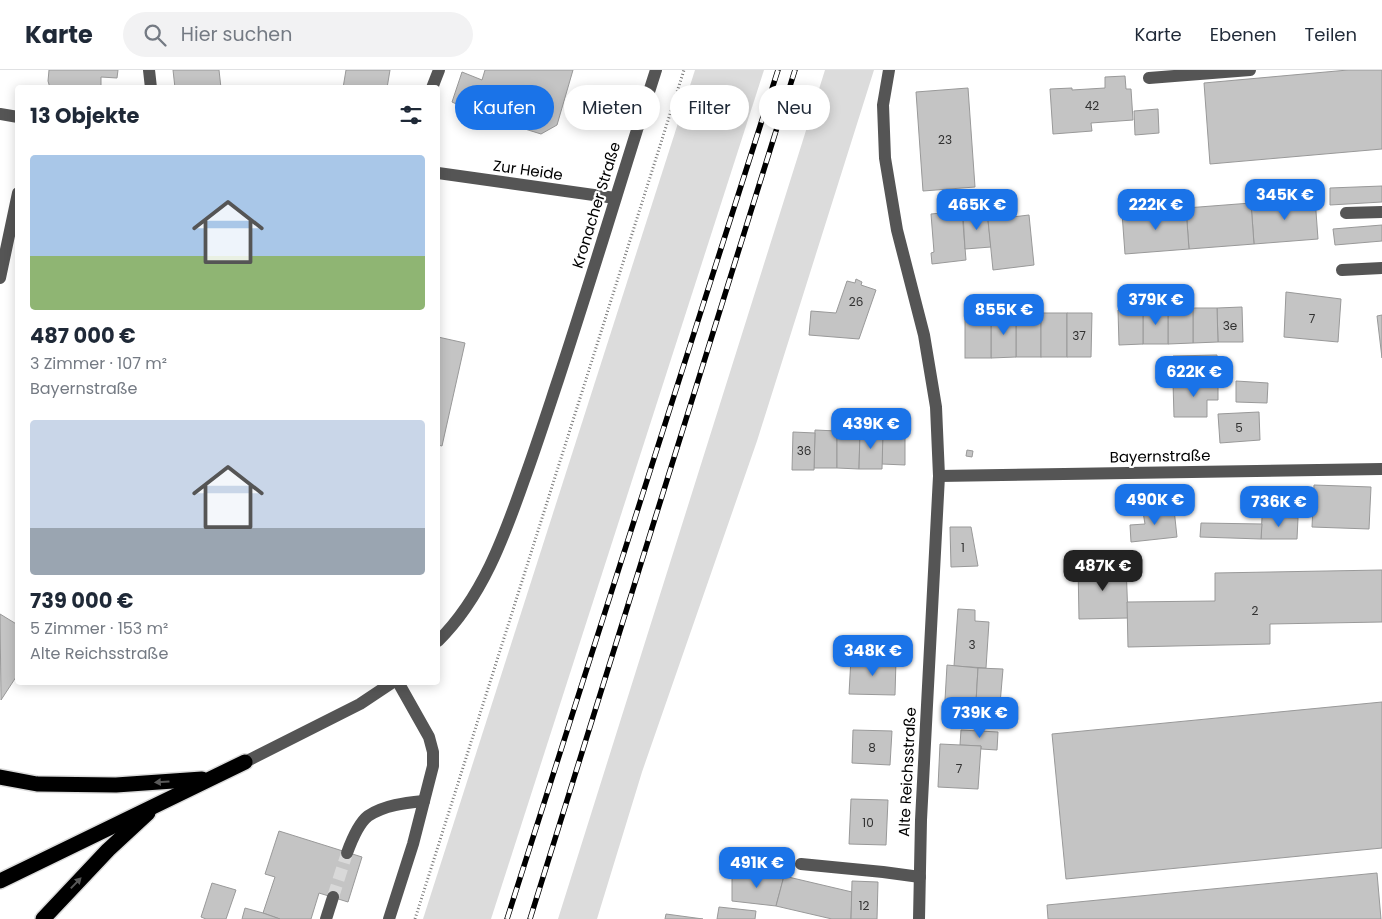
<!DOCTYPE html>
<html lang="de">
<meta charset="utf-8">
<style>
:root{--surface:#fff;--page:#f2f2f3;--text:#1f2937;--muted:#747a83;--line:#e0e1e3;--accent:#1a73e8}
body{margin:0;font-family:Poppins,sans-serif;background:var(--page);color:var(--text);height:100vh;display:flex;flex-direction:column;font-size:19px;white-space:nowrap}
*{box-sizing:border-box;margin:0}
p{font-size:16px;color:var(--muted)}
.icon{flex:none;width:28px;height:28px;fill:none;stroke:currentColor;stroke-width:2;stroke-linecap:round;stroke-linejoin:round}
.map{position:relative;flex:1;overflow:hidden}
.panel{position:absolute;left:15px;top:15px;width:425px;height:600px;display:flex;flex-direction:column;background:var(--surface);border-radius:5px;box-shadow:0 2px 12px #0003}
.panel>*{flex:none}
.guide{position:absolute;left:455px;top:15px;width:475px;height:45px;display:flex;gap:10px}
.price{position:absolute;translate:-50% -42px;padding:0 11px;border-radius:10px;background:var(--accent);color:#fff;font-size:16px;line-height:32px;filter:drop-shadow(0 1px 2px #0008)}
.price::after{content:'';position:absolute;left:50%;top:30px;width:15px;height:11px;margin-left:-8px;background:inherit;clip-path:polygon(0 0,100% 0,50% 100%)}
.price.current{background:#222;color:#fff}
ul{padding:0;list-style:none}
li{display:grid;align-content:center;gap:10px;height:265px;padding:0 15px}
li span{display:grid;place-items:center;height:155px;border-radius:5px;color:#555}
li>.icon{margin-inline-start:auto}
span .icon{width:90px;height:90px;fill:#fffc;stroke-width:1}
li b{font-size:21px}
h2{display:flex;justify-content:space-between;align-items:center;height:60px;padding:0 15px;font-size:21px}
.pill{padding:0 18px;border-radius:22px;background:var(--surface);box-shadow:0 2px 12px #0003;font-size:18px;line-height:45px}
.pill.current{background:var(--accent);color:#fff}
header{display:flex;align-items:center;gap:30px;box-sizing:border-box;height:70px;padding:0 25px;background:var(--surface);border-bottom:1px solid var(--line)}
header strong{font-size:24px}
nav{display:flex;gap:28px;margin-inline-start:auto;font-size:18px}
.search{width:350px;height:45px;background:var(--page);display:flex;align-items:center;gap:12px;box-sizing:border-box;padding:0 18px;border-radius:28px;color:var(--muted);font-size:19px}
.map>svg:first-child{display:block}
.green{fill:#dcdcdc}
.building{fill:#c4c4c4;stroke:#999}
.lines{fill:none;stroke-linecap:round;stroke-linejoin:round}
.minor-tunnel{stroke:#d9d9d9;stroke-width:12;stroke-dasharray:12 6;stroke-linecap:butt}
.highway-casing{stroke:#dbdbdb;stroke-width:18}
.path{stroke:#777;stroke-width:3;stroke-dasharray:1 2.5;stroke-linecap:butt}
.minor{stroke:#555;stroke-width:12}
.highway{stroke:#000;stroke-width:15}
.rail-casing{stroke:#000;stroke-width:5.5}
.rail{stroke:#fff;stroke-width:4;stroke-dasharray:11;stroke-linecap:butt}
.oneway{fill:#595959}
.labels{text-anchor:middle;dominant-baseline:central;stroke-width:4.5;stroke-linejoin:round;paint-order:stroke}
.number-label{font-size:12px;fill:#313131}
.street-label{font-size:15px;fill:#000;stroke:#fff}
</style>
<header>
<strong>Karte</strong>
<div class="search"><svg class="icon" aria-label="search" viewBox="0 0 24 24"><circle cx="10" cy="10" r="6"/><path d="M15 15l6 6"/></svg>Hier suchen</div>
<nav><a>Karte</a><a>Ebenen</a><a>Teilen</a></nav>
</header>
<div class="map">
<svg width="1382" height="849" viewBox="0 0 1382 849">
<rect width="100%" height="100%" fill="#fff"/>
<!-- green -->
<g class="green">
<polygon points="695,0 764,0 491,849 423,849"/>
<polygon points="825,0 874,0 757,371 642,702 597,849 558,849"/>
</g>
<!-- building -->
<g class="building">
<polygon points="49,0 118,0 117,8 101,7 101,18 50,18 48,11"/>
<polygon points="173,0 219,0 221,18 175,18"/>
<polygon points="346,0 390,0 387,18 343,18"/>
<polygon points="485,0 573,0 557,55 541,64 480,45 452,32 462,2 482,10"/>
<polygon points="1348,0 1382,0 1382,79 1210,94 1204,13"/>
<polygon points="1125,6 1126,19 1131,19 1133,50 1091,53 1092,61 1053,64 1050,19 1072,18 1072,20 1105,18 1105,7"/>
<polygon points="968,18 975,117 923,121 916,22"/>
<polygon points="1158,39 1159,63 1135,65 1134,41"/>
<polygon points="1382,116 1382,132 1330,135 1330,118"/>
<polygon points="1315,128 1318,169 1254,174 1251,133"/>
<polygon points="1251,133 1254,174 1189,179 1186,138"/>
<polygon points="1186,138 1189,179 1125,184 1122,143"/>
<polygon points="962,141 966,190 932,194 931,183 934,182 931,144"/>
<polygon points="987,142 991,177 965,179 963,144"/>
<polygon points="1029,145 1034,195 993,200 988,150"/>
<polygon points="1382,155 1382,171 1335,175 1333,159"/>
<polygon points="856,209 862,212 861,215 876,220 859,269 809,265 811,241 836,243 847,211 855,213"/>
<polygon points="1286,222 1341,229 1338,272 1284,267"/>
<polygon points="1242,237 1243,272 1218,272 1217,238"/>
<polygon points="1193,238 1217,238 1218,272 1193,273"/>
<polygon points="1193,238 1193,273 1168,274 1168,239"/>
<rect x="1143" y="239" width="25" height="35"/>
<polygon points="1143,239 1143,274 1119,275 1118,240"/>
<rect x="1016" y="243" width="25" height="44"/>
<polygon points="1016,243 1016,287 991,288 991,244"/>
<rect x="1041" y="243" width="26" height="44"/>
<polygon points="1067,243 1092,243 1091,287 1067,287"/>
<rect x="965" y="244" width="26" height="44"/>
<polygon points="1382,245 1382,288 1377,246"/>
<polygon points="438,267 465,273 442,376 438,375"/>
<polygon points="1217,285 1218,311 1174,312 1173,286"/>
<polygon points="1218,311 1218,330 1207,330 1207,347 1174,347 1173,312"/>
<polygon points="1236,311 1268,313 1267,333 1236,332"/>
<polygon points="1259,342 1260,370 1220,373 1218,344"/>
<polygon points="883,357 905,358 905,395 882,394"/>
<polygon points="815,360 837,361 837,398 814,398"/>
<polygon points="837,361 860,361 859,399 837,398"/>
<polygon points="860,361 883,362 882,399 859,399"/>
<polygon points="793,362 815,363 814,400 792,400"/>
<polygon points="967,380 973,381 972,387 966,386"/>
<polygon points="1314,415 1371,417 1369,459 1312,457"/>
<polygon points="1174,439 1177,467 1131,472 1130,455 1145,454 1143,442"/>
<polygon points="1262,447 1298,448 1297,469 1261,469"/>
<polygon points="1201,453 1262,454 1261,469 1200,467"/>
<polygon points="950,457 971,457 978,496 951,497"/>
<polygon points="1126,494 1128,548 1079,549 1078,495"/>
<polygon points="1382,500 1382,552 1270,554 1270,574 1128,577 1127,532 1215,531 1215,503"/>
<polygon points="958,539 975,540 975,551 989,552 986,598 954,596"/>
<polygon points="0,544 18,555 18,604 1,630"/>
<polygon points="851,588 896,590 895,625 849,624"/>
<polygon points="947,595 978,598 976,632 945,630"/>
<polygon points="978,598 1003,599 1000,634 976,632"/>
<polygon points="1382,632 1382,778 1066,809 1052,664"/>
<polygon points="853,660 892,661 890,695 852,693"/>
<polygon points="961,660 998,662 997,680 981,679 981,676 960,675"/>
<polygon points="940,674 981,676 978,719 938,717"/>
<polygon points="851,729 888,730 886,775 849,774"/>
<polygon points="279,761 362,787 348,832 319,823 311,849 280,849 263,843 275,807 265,804"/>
<polygon points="1377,803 1381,849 1048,849 1047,835"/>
<polygon points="732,804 784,806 776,836 732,831"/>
<polygon points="784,806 852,822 851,849 832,849 776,836"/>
<polygon points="852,811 878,812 877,849 851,849"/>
<polygon points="212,813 236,820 226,849 206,849 201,847"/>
<polygon points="719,837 756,841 755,849 717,849"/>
<polygon points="245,838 263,843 280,849 242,849"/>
<polygon points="666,844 703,849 665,849"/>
</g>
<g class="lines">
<!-- minor-tunnel -->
<polyline class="minor-tunnel" points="333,827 347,783"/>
<defs>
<g id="highway">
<polyline points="0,707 37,714 116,715 202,709"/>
<polyline points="0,811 245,692"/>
<polyline points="43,849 108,780 148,743"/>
</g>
</defs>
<!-- highway casing -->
<use href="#highway" class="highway-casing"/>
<!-- path -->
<polyline class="path" points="415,849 684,0"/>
<!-- minor -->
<g class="minor">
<polyline points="149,0 151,18"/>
<polyline points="889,0 883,35 885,88 897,160 924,265 936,337 939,406 921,750 919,849"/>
<polyline points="1149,8 1250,0"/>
<polyline points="432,18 439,0"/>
<polyline points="0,44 18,47"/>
<polyline points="438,103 615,128"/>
<polyline points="1346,143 1382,142"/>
<polyline points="1342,200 1382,198"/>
<polyline points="0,208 18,123"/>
<polyline points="939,406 1382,399"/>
<path d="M438,571C482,528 504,467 524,410C536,377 547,343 558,310C592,207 623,103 656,0"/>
<polyline points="245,692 360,634 393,612"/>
<path d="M347,783C351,772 359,753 368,746C385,735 405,733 424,731"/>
<polyline points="801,794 883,802 920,807"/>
<polyline points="326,849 333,827"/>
<polyline points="389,849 413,774 433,696 433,682 429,667 398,612"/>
</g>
<!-- highway -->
<use href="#highway" class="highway"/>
<defs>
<g id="rail">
<polyline points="507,849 778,0"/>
<polyline points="530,849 795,0"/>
</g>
</defs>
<!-- rail casing -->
<use href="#rail" class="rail-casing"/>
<!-- rail -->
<use href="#rail" class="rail"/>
</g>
<!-- one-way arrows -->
<defs><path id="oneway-solid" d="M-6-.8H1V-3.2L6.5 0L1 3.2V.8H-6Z" transform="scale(1.25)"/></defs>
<g class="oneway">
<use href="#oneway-solid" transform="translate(162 712) rotate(176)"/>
<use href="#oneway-solid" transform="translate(76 813) rotate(-46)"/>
</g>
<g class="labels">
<!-- number labels -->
<g class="number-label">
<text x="1092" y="35">42</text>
<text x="945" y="69">23</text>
<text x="856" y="231">26</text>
<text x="1312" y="248">7</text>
<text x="1230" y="255">3e</text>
<text x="1079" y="265">37</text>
<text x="1239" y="357">5</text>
<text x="804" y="380">36</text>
<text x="963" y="477">1</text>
<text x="1255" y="540">2</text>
<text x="972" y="574">3</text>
<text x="872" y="677">8</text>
<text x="959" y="698">7</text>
<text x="868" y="752">10</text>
<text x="864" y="835">12</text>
</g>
<!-- street labels -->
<g class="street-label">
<text transform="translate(528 100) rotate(8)">Zur Heide</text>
<text transform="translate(596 135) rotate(-73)">Kronacher Straße</text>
<text transform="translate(1160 386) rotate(-1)">Bayernstraße</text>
<text transform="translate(907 702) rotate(-87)">Alte Reichsstraße</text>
</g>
</g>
</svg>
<b class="price" style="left:1285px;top:151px">345K €</b>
<b class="price" style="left:977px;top:161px">465K €</b>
<b class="price" style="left:1156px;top:161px">222K €</b>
<b class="price" style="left:1156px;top:256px">379K €</b>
<b class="price" style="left:1004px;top:266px">855K €</b>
<b class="price" style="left:1194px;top:328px">622K €</b>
<b class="price" style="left:871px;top:380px">439K €</b>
<b class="price" style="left:1155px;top:456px">490K €</b>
<b class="price" style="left:1279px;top:458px">736K €</b>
<b class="price current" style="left:1103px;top:522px">487K €</b>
<b class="price" style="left:873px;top:607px">348K €</b>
<b class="price" style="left:980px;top:669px">739K €</b>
<b class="price" style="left:757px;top:819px">491K €</b>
<div class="guide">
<a class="pill current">Kaufen</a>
<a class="pill">Mieten</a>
<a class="pill">Filter</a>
<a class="pill">Neu</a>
</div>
<section class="panel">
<h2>13 Objekte<svg class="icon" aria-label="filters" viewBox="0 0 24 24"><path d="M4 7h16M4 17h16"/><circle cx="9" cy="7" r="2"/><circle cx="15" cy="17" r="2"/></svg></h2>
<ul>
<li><span style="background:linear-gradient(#a9c7e8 65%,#8fb573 0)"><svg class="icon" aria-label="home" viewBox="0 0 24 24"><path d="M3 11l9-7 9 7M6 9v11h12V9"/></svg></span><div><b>487 000 €</b><p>3 Zimmer · 107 m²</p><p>Bayernstraße</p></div></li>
<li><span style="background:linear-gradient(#c9d6e8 70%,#9aa5b1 0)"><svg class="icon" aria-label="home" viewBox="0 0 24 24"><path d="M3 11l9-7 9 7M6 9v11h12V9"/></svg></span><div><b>739 000 €</b><p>5 Zimmer · 153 m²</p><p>Alte Reichsstraße</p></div></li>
</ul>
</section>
</div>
